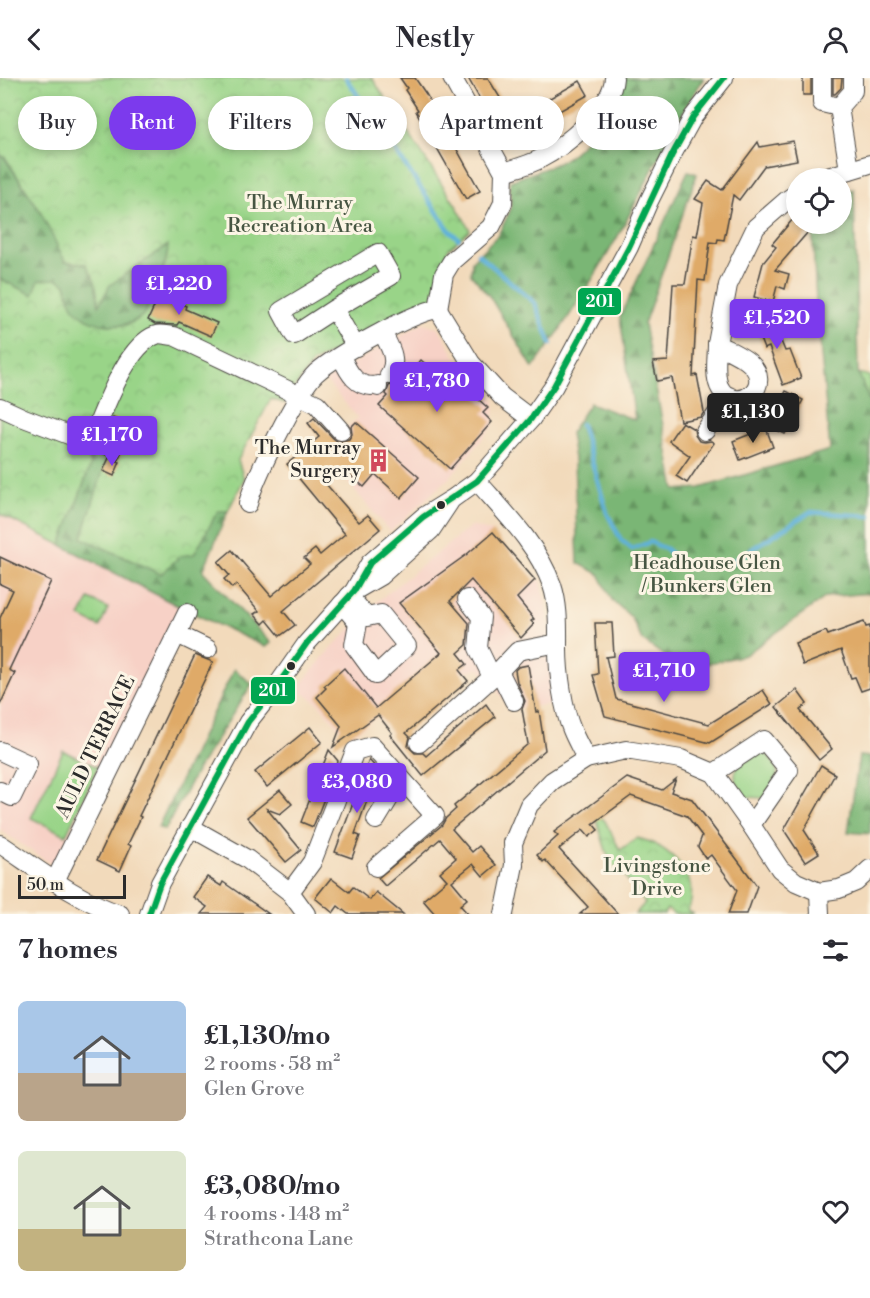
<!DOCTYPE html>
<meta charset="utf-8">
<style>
:root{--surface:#fff;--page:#f7f7f7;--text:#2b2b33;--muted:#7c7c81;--accent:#7c3aed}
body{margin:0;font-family:"Libre Bodoni",serif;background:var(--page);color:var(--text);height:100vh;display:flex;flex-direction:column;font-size:22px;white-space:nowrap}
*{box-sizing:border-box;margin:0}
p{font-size:20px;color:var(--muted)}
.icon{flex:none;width:33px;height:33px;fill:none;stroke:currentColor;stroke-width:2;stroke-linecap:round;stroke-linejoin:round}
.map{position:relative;height:836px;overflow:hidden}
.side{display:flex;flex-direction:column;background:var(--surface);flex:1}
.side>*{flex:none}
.banner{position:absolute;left:18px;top:18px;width:834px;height:54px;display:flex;gap:12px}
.fabs{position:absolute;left:786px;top:90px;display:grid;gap:12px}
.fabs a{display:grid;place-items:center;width:66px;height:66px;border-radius:50%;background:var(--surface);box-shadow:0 3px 9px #0003;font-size:30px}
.scale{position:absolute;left:18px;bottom:15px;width:108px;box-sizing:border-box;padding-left:6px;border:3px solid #2b2b2b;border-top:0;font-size:16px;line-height:21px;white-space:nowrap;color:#2b2b2b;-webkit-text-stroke:4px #fcf5e5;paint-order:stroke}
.price{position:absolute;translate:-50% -51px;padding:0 14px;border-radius:6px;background:var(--accent);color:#fff;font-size:20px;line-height:39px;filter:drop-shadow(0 2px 3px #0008)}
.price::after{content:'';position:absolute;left:50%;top:36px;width:18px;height:14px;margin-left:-9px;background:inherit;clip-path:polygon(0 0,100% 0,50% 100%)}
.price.current{background:#222;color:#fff}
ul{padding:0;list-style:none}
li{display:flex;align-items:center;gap:18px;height:150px;padding:0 18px}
li span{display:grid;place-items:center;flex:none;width:168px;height:120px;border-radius:9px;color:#555}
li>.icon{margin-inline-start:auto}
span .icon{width:72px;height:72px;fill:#fffc;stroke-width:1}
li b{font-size:26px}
h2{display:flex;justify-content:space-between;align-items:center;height:72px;padding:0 18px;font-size:26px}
.chip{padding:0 21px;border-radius:27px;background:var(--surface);box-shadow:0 3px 9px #0003;font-size:21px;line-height:54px}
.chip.current{background:var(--accent);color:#fff}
header{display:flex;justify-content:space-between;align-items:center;height:78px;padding:0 18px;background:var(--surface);font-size:27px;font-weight:600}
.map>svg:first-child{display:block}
.built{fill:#f7d1c6}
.green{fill:#99d488;stroke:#62805a;stroke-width:1.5}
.forest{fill:url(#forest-firs);stroke:#527050;stroke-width:1.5}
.park{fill:url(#park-crowns);stroke:#62805a;stroke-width:1.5}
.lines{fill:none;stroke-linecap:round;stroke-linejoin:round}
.stream{stroke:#5fb1da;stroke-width:4.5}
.building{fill:#dfaa68}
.minor-casing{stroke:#494541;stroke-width:20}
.minor{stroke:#fff;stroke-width:18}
.bus-1-casing{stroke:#fcf5e5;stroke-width:10}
.bus-1{stroke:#00a651;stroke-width:6}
.bus-dot{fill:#2b2b2b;stroke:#fcf5e5;stroke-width:2}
.labels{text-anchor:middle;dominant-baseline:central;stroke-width:6;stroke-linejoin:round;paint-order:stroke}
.park-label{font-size:20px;fill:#465542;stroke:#fcf5e5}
.poi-label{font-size:20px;fill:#2b2b2b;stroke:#fcf5e5;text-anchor:end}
.street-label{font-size:20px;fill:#2b2b2b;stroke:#fcf5e5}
.line-badge{stroke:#fcf5e5;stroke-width:2}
.badge-label{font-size:16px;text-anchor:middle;font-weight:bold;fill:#fff}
</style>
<header><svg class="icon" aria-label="back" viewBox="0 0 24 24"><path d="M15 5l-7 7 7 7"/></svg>Nestly<svg class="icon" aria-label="person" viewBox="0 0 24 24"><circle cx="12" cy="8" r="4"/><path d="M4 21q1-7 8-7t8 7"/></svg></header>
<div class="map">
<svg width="870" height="836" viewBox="0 0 870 836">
<defs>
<pattern id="forest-firs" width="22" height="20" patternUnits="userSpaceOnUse" patternTransform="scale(1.5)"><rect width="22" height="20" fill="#7ab674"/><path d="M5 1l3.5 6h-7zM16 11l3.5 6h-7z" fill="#64945f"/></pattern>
<pattern id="park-crowns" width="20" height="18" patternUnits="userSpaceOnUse" patternTransform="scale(1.5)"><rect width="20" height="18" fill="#99d488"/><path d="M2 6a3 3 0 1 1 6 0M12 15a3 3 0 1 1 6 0" fill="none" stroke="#84b676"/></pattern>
</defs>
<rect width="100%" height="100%" fill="#fcf5e5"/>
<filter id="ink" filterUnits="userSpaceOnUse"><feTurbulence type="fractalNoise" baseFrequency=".0167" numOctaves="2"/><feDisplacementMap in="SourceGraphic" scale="12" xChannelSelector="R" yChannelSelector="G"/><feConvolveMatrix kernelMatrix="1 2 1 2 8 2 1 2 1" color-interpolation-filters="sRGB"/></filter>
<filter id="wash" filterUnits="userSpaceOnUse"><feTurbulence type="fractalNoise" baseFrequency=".008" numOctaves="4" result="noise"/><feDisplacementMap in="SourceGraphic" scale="24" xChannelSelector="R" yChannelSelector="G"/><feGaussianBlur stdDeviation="1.35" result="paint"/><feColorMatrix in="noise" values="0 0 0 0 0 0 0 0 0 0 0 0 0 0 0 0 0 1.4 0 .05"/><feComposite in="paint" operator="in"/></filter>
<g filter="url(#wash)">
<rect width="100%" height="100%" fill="#f2dabb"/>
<!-- built -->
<g class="built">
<polygon points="423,245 439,250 459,285 495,323 493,348 449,400 390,454 321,372 358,340 325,302"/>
<polygon points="0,436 180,529 54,788 0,752"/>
<polygon points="471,448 493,454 535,502 541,502 550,549 560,626 511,630 480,591 458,594 389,651 378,638 348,660 318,625 297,611 325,577 379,522"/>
</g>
<!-- green -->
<g class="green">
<polygon points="858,295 870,298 870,325"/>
<polygon points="63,673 98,689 66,757 31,740"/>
<path d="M760,674L766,675C785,697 777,697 764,720L746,719C725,694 736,688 760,674Z"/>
</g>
<!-- forest -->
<g class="forest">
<path d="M621,0H704C671,50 647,105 618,158C592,203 564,248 533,290L490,219L471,196L472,183L498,157L511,131L510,103C526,97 543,92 558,85C588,70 610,29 621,0Z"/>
<path d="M0,77L4,79L40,133L65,183L86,186L95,203L99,226L110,207L168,167C168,179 164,190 158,201C155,205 151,208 150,212C148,222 151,230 142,238C126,252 94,249 78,235C70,228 68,215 66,206L33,217L0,201Z"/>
<polygon points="688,93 697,96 644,246 675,412 700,410 830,372 816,223 812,146 842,146 842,114 854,111 858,294 870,325 870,515 826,519 745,577 702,587 666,579 642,562 631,539 612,522 599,496 578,485 574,381 570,355 590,325 635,342 620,239"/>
<polygon points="84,370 94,371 110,378 103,393 82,460 161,496 180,478 194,476 218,433 228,433 203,493 271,565 266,569 180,529 61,467 91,386"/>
<polygon points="234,591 252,606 197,692 165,752 158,749"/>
<polygon points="859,678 870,679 870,756 848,754"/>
</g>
<!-- park -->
<g class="park">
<path d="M0,0H372L457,129L470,152L448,171L432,221L312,285L284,325L271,321L238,382L244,401L228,433H218L194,476L180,478L161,496L82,460L103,393L110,379L94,371L85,370L91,386L61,467L0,436V201L33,217L39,202L57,201L66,206C68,215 70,228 79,235C95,249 128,254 144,236C152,228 146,219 151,210C152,207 155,205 157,203C164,192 168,180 168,167L110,207L99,227L95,203L86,186L65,183L40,133L5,79L0,77Z"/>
<polygon points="89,521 108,530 100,549 80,539"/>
<path d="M588,727L605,743L620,772L637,760C668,766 703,799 688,833L694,836H674L667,831L664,836H635L645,825L617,788L611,789L596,740Z"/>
</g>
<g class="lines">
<!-- stream -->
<g class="stream">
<polyline points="346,0 450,153 459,161"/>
<polyline points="478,176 535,225 551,266"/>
<polyline points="581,346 607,435 621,462 632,471 650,464 666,471 685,489 727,487 810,434 870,438"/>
</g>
</g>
<g id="blocks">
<!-- building -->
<g class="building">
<polygon points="400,0 415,0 426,16 480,113 466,121 416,33 418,32 405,12 407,10"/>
<polygon points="468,0 488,0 513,41 580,3 588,17 504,64"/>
<rect x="803" y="0" width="8" height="17"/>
<polygon points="833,0 842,0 841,10 835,16 833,16"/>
<polygon points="793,63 797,82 764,88 739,122 733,117 724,162 718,161 717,165 710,164 705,203 698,202 693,298 697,297 704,334 701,339 680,343 672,300 657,303 653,284 668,283 673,206 685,206 693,157 697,158 703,125 695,121 708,103 722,112 758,64 760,69"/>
<polygon points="793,141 808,154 775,192 789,196 785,211 777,208 773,224 754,219 763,185 776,169 772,166"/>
<polygon points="160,216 186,228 185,231 217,245 211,258 179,244 177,247 155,246 148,242"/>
<polygon points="770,236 785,273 790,272 801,300 783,307 769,269 764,271 753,243"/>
<polygon points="421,282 450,307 456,301 488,330 483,335 492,344 450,391 379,328 388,318 386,316 389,308 397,304 399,306"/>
<polygon points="786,313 803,322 785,356 768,348"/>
<polygon points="113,340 124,345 121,352 129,356 118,382 98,373"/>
<polygon points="314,340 333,360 338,364 349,361 352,356 351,349 356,344 419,399 401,420 375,396 364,409 343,391 326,406 359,444 368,437 380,451 283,533 295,547 280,558 267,542 263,546 254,536 259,533 236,506 232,510 224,501 229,497 218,484 232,472 271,518 310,486 304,480 315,471 320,477 345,456 287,386 319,359 308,345"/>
<polygon points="682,344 694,351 695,357 699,363 705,364 711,363 714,365 687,405 676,398 690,378 669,363"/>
<polygon points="766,350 773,369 740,382 733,363"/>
<polygon points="109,380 120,384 114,398 103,393"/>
<polygon points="493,454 535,502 517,520 534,541 531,543 534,546 521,560 471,502 450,523 469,545 467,567 458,575 467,586 459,592 468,603 406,655 410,659 408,668 415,675 423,675 426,678 486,626 495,639 423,698 390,657 392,655 378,637 333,669 341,648 317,619 326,610 324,608 344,590 376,630 441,575 399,525 466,477"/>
<polygon points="0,479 51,503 9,592 15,595 0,627 0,540 13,512 0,506"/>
<polygon points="864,544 866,549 870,548 870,610 861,613 855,599 851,600 841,572 803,587 795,565 826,553 828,557"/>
<polygon points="595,545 612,545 614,578 606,579 616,621 709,646 763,612 772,626 710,665 605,638 593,597 598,596"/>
<polygon points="195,577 213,584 139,738 141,739 128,766 131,768 120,793 97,782"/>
<polygon points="528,587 536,634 539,633 545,672 452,751 472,774 479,768 496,787 483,798 473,786 452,803 467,821 460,827 468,836 435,836 423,822 447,802 440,794 456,780 440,761 385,808 378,800 442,747 446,740 456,731 454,728 528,666 522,631 525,623 517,604 515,592 518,589"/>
<polygon points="797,612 807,626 800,632 832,671 819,682 776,629"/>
<polygon points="310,649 322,664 267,709 255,694"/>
<polygon points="329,672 338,683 337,687 313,749 301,744"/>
<polygon points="369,682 378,692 355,756 360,758 352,780 335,774"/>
<polygon points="821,687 835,696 804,752 819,775 805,784 784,752"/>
<polygon points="627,700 662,712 676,701 671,714 692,721 757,808 747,836 728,836 737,812 711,777 706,781 698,769 702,758 687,738 631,718 593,746 598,752 589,759 583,752 559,771 618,836 580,836 588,829 545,782 543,784 537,777 558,758 554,754"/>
<polygon points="280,712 292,726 280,736 267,731 301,772 286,784 247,739"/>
<polygon points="207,799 221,808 223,804 269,836 201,836 207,829 193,819"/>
<polygon points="331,800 349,814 353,809 370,822 376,814 403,836 348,836 338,828 333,835 315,820"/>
</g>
</g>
</g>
<g filter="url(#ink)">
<use href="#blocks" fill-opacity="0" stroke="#494541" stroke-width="1.5"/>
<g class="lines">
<defs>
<g id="minor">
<polyline points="822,0 822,25 839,29"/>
<polyline points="849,92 839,29 853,13 853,0"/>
<path d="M504,94C516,90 529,87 540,81C565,68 612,31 614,0"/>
<polyline points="824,100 870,86"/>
<polyline points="334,231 391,198 378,175 281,233 294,257 334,231 356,269"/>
<polyline points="438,231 444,196 452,183 491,149 503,125 504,94 452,0"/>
<polyline points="438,231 471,285 502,319 531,341"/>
<path d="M382,254C389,268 399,281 389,297"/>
<polyline points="717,266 728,207 756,149 787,122 796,116"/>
<path d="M717,266C726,271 737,276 746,282C780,307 734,340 719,308C714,296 717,278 717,266Z"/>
<path d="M341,278C348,294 357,312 378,307V309"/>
<path d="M0,329L24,340L90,365C103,336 125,268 156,257C161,255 168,258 174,258L317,326L341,353"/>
<polyline points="705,353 729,318"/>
<path d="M477,403C505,435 537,466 552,507C559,528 558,549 558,571C558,594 563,631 572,652C576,662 582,672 586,681"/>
<path d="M248,426C254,401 298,312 316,295C336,277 413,234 438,231"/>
<polyline points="356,512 380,498 431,452 449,425"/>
<polyline points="467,521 481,539 478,570 492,599"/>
<polyline points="342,526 358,545 354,567 376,597 407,568 381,536 367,539 349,518"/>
<polyline points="177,556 208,571"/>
<polyline points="499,593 514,623"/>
<polyline points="419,665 499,593 518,573 558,565"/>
<polyline points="0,673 28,686 12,719 0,713"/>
<polyline points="714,695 764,662 789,692 751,747"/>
<polyline points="376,742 401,701"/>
<polyline points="190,749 247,781 290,814 306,836"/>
<path d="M0,766C38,791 76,822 120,836"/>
<polyline points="55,803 187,535"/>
<polyline points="290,814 312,784 355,673 372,668 435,738 376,789"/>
<polyline points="819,814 820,836"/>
<polyline points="149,836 160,805 248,644 279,605 307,565 354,513 370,485 423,439 452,421 477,403 531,341 554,308 629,169 649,123 672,77 693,39 724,0"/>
<polyline points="504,836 514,787 513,765 529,727 552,703 586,681 626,672 681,681 714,695 751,747 780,791 796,804 819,814 839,811 856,804 870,791"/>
</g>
</defs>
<!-- minor casing -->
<use href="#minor" class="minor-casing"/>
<!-- minor -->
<use href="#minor" class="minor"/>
<defs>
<polyline id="bus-1" points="149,836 160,805 248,644 279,605 307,565 354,513 370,485 423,439 477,403 531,341 554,308 629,169 672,77 693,39 724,0"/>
</defs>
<!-- bus-1 casing -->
<use href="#bus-1" class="bus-1-casing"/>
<!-- bus-1 -->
<use href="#bus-1" class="bus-1"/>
</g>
</g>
<!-- icons -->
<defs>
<symbol id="building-bare" viewBox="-9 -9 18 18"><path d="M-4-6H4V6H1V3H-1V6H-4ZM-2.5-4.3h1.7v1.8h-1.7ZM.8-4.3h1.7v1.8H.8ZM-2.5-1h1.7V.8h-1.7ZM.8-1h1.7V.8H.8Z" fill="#d1495b" stroke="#fcf5e5" stroke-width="2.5" paint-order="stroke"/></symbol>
</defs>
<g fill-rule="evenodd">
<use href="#building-bare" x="362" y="366" width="33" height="33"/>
</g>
<!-- markers -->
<g class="bus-dot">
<circle cx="441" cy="427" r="5"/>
<circle cx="291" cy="588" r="5"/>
</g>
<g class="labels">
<!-- park labels -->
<g class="park-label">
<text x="300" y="125">The Murray<tspan x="300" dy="23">Recreation Area</tspan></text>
<text x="707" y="485">Headhouse Glen<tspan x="707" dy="23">/ Bunkers Glen</tspan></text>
<text x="657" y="788">Livingstone<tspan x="657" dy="23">Drive</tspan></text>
</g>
<!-- poi labels -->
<g class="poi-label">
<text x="361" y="370">The Murray<tspan x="361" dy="23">Surgery</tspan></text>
</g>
<!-- street labels -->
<g class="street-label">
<text transform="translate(96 669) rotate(-64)">AULD TERRACE</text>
</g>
</g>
<g class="line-badge">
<rect x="577" y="209" width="45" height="29" rx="6" fill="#00a651"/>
<rect x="250" y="598" width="46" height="29" rx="6" fill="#00a651"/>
</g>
<g class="badge-label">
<text x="600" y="229">201</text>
<text x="273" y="618">201</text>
</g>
</svg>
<div class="fabs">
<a><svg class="icon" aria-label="locate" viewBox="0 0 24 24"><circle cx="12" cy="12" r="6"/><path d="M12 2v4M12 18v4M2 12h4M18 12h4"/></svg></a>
</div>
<div class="scale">50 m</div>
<b class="price" style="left:179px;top:238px">£1,220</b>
<b class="price" style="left:777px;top:272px">£1,520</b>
<b class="price" style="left:437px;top:335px">£1,780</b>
<b class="price current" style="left:753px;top:366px">£1,130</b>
<b class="price" style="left:112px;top:389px">£1,170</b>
<b class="price" style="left:664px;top:625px">£1,710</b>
<b class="price" style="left:357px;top:736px">£3,080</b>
<div class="banner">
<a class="chip">Buy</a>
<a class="chip current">Rent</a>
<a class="chip">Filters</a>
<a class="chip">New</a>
<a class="chip">Apartment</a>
<a class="chip">House</a>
</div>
</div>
<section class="side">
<h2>7 homes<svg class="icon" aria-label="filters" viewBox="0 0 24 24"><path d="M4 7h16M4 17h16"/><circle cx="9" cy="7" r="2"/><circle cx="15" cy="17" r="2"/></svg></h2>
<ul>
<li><span style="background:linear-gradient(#a9c7e8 60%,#b9a48a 0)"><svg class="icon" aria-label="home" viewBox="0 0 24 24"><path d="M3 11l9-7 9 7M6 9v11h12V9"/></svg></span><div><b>£1,130/mo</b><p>2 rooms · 58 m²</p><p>Glen Grove</p></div><svg class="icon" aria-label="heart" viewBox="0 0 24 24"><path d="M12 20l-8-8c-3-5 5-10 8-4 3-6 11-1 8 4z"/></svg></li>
<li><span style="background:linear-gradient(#dfe7d0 65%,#c2b280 0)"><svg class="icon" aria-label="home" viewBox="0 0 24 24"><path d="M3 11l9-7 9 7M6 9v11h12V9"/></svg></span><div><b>£3,080/mo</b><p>4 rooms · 148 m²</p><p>Strathcona Lane</p></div><svg class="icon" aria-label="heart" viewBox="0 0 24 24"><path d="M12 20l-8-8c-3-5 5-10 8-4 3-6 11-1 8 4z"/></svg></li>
</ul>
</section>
